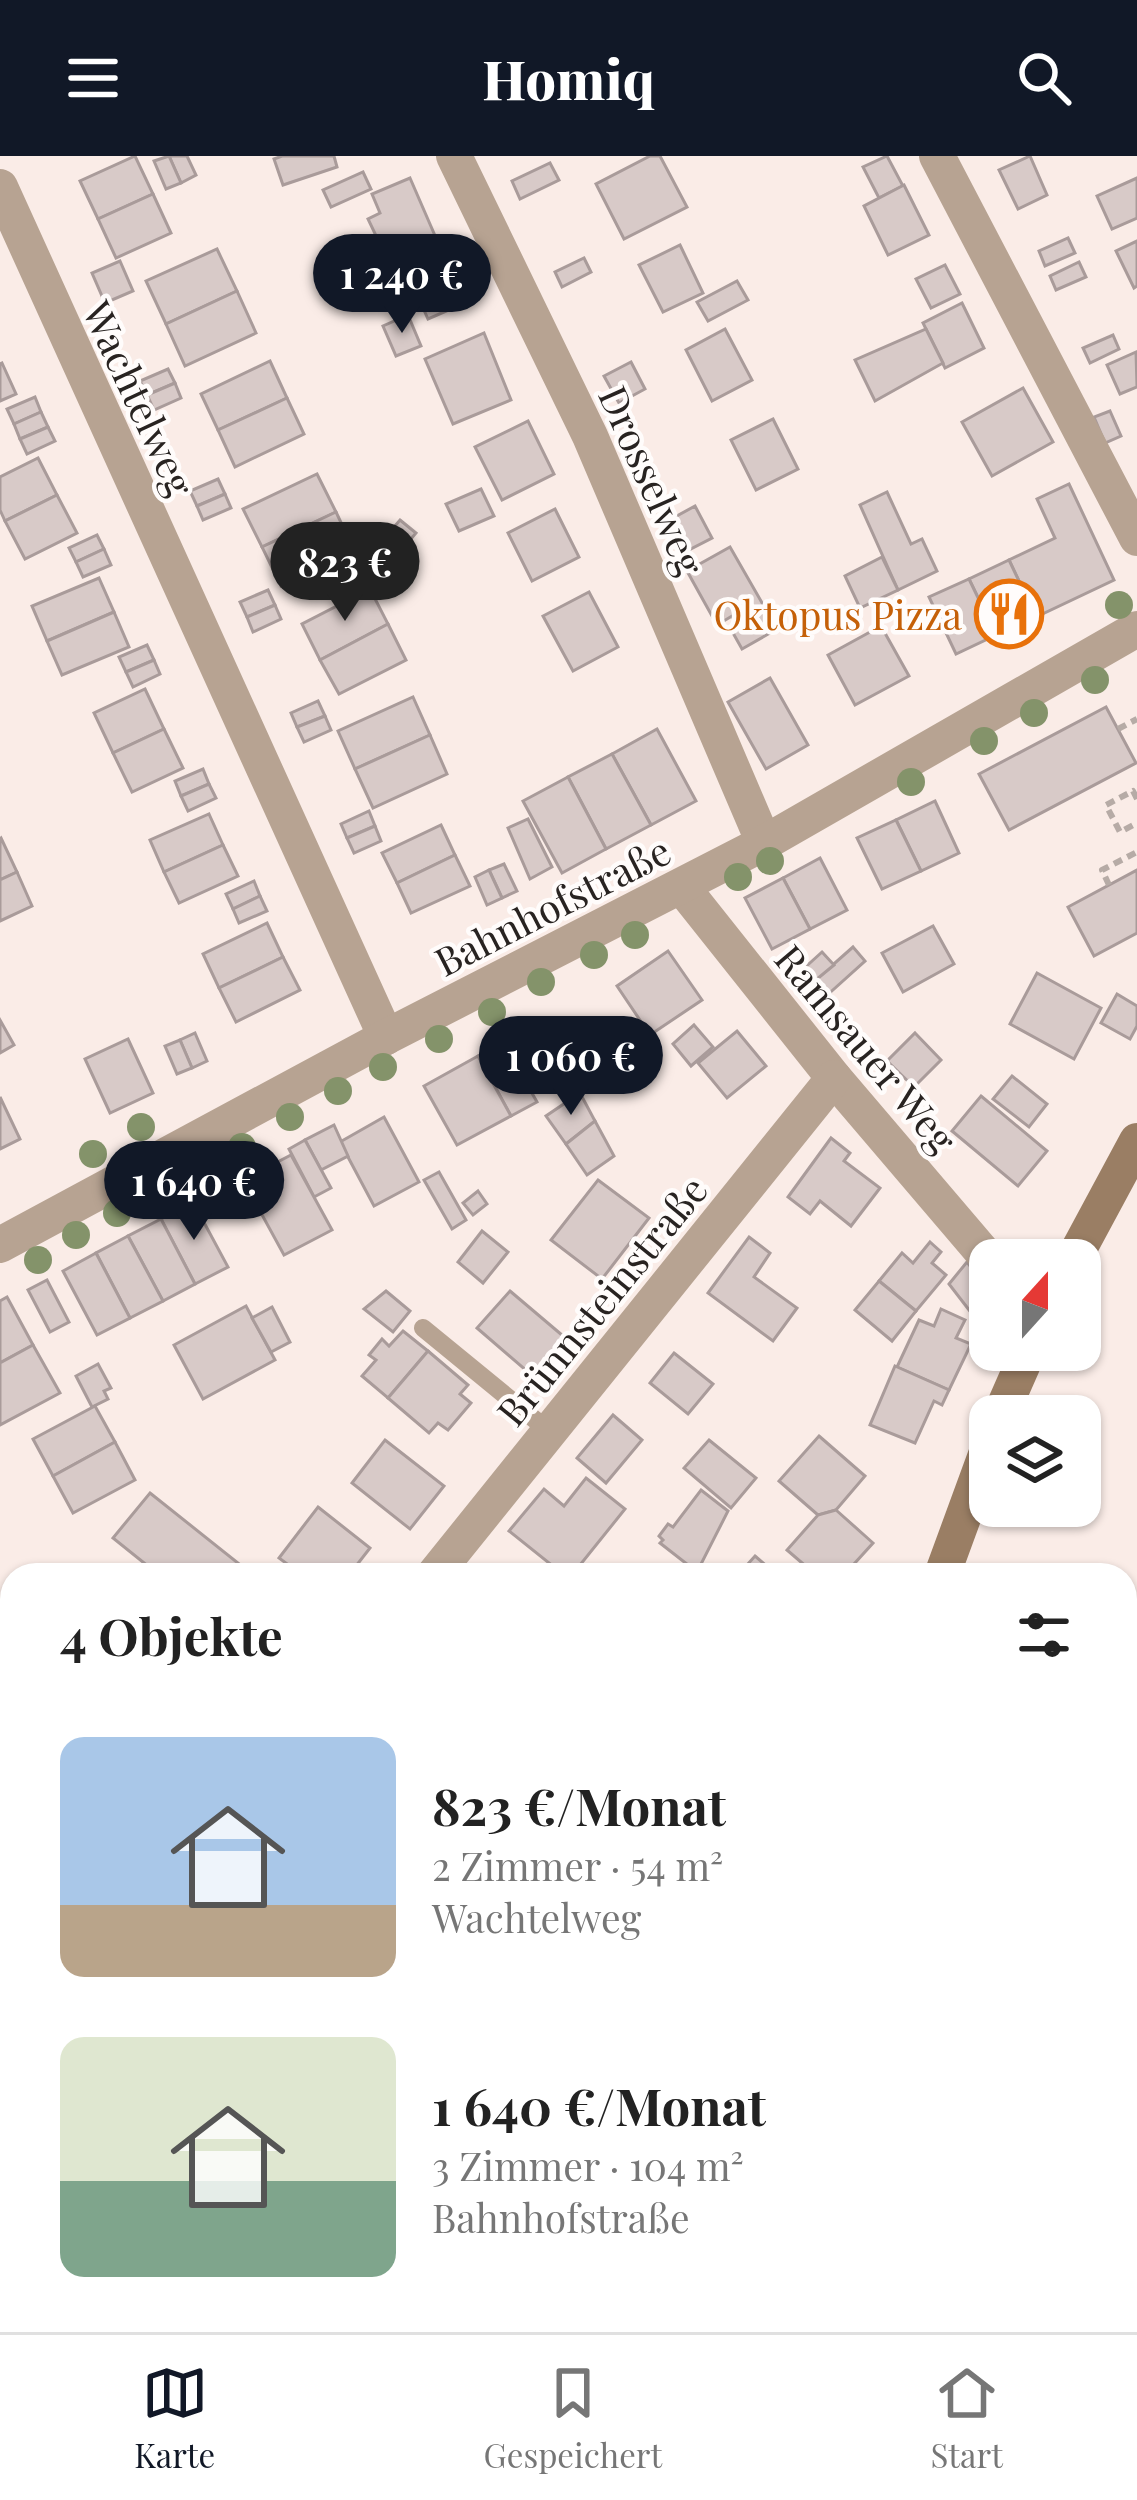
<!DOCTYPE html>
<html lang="de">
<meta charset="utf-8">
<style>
:root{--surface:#fff;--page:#f2f2f2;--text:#222;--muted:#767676;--line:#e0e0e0;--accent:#111827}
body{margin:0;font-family:"Playfair Display",serif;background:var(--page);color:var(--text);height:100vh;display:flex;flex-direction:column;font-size:45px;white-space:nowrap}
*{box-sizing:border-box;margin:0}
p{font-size:39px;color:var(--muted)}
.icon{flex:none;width:66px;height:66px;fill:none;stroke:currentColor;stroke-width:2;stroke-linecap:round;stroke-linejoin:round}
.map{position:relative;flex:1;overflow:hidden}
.sheet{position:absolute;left:0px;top:1407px;width:1137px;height:771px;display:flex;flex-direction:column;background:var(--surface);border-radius:36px 36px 0 0;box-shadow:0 3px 9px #0004}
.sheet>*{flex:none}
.needle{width:78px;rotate:21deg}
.tools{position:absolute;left:969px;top:1083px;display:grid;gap:24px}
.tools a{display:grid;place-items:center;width:132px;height:132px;border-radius:24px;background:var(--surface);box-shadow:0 3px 9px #0004;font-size:60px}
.price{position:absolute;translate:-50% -102px;padding:0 27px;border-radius:42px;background:var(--accent);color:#fff;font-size:39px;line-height:78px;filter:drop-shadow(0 3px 6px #0008)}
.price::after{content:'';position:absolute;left:50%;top:72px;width:36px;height:27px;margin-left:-18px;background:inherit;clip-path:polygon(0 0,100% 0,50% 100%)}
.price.on{background:#222;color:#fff}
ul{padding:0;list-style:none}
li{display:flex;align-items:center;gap:36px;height:300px;padding:0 60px}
li span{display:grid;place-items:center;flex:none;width:336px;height:240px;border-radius:24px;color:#555}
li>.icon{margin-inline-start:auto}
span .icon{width:144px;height:144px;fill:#fffc;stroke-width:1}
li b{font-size:51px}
h2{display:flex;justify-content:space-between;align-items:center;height:144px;padding:0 60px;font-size:51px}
header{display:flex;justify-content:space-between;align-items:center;height:156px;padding:0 60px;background:var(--accent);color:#fff;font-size:54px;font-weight:800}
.tab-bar{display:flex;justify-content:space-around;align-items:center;height:168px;border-top:3px solid var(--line);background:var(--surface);font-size:33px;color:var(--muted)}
.tab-bar a{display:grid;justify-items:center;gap:6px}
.tab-bar .on{color:var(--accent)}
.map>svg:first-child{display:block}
.built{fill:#f4ded6}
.building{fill:#d8cac8;stroke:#a99b9a;stroke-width:3}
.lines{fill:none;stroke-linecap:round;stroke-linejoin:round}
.path{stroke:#b6aba6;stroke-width:6;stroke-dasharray:9 6;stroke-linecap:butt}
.lane{stroke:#b7a392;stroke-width:18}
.street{stroke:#b7a392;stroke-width:36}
.secondary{stroke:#9a7e64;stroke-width:36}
.tree{fill:#84936a}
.labels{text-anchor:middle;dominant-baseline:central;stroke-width:9;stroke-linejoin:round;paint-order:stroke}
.street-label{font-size:39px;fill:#282321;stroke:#fffcfb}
.food-label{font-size:39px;fill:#c56008;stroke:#fffcfb;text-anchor:end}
</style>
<header><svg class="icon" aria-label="menu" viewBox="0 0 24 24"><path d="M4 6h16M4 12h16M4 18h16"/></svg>Homiq<svg class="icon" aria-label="search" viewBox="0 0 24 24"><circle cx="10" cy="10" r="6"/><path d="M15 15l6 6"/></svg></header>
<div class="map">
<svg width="1137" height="2176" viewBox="0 0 1137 2176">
<rect width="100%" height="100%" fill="#faece7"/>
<!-- built -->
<polygon class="built" points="12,1875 12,2166 214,2166 222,2176 0,2176 0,1884"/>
<!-- building -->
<g class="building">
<polygon points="135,0 153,38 98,63 80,25"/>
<polygon points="169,0 187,0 196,19 181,27"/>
<polygon points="169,0 181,27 166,33 154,5"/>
<polygon points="282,0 334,0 337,11 283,29 274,3"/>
<polygon points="650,0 660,0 687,51 624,83 596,28"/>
<polygon points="887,0 903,30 879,42 863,11"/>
<polygon points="1030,0 1047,39 1018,53 999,14"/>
<polygon points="550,7 559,24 520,43 512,25"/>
<polygon points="363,16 371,33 331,51 323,34"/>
<polygon points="410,22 436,82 399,99 391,81 379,86 368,63 380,57 372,38"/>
<polygon points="1137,22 1137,62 1112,73 1097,40"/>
<polygon points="904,29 929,79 888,99 864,50"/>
<polygon points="153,38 171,77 116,102 98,63"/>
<polygon points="436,82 465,147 428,163 407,116 393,122 386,104"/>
<polygon points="1068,82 1075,97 1045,110 1039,95"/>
<polygon points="1137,85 1137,130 1134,132 1116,95"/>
<polygon points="680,89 703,137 663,156 639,109"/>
<polygon points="217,93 237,135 166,168 146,125"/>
<polygon points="584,102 591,116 562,131 555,116"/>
<polygon points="120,105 133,135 105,147 92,117"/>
<polygon points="1079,106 1086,121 1056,134 1050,120"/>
<polygon points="945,109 960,138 931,152 916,123"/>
<polygon points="737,125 748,144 708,165 697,146"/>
<polygon points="237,135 256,177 185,210 166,168"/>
<polygon points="962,147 984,192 945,212 923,167"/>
<polygon points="408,159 421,190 396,200 383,170"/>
<polygon points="725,173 752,224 712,245 686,194"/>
<polygon points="926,173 943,207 875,245 855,204"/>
<polygon points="484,177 511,244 453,268 425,203"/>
<polygon points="1113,179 1119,193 1090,207 1083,192"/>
<polygon points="1136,196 1137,231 1120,238 1107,209"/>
<polygon points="270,205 287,242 218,274 201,238"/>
<polygon points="631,206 645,233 619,247 604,220"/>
<polygon points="2,207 16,238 0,245 0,208"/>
<polygon points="168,213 175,227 147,239 140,225"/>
<polygon points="175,227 181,242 154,254 147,239"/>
<polygon points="1023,232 1053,286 992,320 962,266"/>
<polygon points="35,241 41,256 14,268 7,253"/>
<polygon points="287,242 304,278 235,311 218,274"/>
<polygon points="1110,255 1121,280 1105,287 1094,261"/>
<polygon points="41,256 48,271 20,283 14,268"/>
<polygon points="773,263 798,313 756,334 731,284"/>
<polygon points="528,265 554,318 502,344 475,291"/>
<polygon points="48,271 55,285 27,298 20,283"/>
<polygon points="38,302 57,339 5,365 0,354 0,321"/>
<polygon points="317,318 336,356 262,391 243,353"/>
<polygon points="218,323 225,338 197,350 190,335"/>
<polygon points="1069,328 1114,424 1036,461 1009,404 1055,382 1037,343"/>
<polygon points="481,333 494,360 459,375 446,348"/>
<polygon points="887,336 911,388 922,383 937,415 898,434 860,349"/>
<polygon points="225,338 231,352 203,364 197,350"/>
<polygon points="57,339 77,377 25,403 5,365"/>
<polygon points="695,350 712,382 681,398 664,367"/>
<polygon points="555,353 579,401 532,425 508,377"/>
<polygon points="336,356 354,394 281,430 262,391"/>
<polygon points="400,364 416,377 398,398 383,384"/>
<polygon points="97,379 104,393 76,406 69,392"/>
<polygon points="730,391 777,473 742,493 733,477 739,473 732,460 717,469 687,415"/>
<polygon points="104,393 111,409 83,421 76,406"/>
<polygon points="882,401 898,434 860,452 845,420"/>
<polygon points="1009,404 1036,461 996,479 969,423"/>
<polygon points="99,422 114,456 47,485 32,450"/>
<polygon points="969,423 996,479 956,498 929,441"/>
<polygon points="370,433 388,468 320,504 302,468"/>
<polygon points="268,434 275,449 247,461 240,446"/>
<polygon points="589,436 618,491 573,515 543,460"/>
<polygon points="275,449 281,463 253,476 247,461"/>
<polygon points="114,456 129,491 62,519 47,485"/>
<polygon points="388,468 406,504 339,538 320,504"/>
<polygon points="881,470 909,520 855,549 828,499"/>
<polygon points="147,489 154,504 126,516 119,501"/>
<polygon points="154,504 160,518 133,531 126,516"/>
<polygon points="770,522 808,589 766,613 728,546"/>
<polygon points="145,533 164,573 113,597 94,557"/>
<polygon points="413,541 430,579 355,613 338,575"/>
<polygon points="318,545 325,560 297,571 291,557"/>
<polygon points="1106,551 1136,607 1009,674 979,618"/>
<polygon points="325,560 331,574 304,586 297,571"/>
<polygon points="164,573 183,612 132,636 113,597"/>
<polygon points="657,573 696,645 651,669 612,598"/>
<polygon points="430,579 447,618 373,652 355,613"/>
<polygon points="612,598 651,669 606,693 568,621"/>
<polygon points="203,613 209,628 181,640 175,625"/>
<polygon points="568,621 606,693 562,717 523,645"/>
<polygon points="209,628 216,642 188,655 181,640"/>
<polygon points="935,645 959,697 921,715 896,664"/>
<polygon points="369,655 375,670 347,682 341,668"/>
<polygon points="209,658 223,689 164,716 150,684"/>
<polygon points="528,663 552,711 530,723 508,672"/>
<polygon points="896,664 921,715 882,733 857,682"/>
<polygon points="441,669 455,699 397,727 382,697"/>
<polygon points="375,670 381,685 354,697 347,682"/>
<polygon points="1,682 17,716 0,724 0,683"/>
<polygon points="223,689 238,720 179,747 164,716"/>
<polygon points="455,699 470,730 411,757 397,727"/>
<polygon points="820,702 847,754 810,773 783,722"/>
<polygon points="504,708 517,735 502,742 489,714"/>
<polygon points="489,714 502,742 487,749 475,721"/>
<polygon points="1137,714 1137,777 1094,800 1068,751"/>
<polygon points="17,716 32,750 0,765 0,724"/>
<polygon points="783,722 810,773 772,793 745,742"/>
<polygon points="254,725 260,740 233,753 226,738"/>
<polygon points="260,740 267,755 239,767 233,753"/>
<polygon points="267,767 283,801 219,832 203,798"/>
<polygon points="933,770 954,808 903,836 882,797"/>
<polygon points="853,791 865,805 824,842 811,828"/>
<polygon points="668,795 702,844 650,879 617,830"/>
<polygon points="822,796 834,809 811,828 800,816"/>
<polygon points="283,801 300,834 236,866 219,832"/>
<polygon points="1037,817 1101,852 1074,903 1010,868"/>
<polygon points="1117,838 1137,850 1137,870 1130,883 1101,867"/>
<polygon points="0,864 14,889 0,897"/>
<polygon points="694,869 713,891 691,910 673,888"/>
<polygon points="526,874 548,912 525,925 537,946 511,960 478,900"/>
<polygon points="737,875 766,910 727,942 698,907"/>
<polygon points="195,877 207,905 192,912 180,884"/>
<polygon points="915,877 941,904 914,931 887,905"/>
<polygon points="128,883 153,937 110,957 85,903"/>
<polygon points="180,884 192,912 177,918 165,890"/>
<polygon points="478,900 511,960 457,989 424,930"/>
<polygon points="1012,920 1047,948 1029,971 993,943"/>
<polygon points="580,937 595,965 566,988 546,960"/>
<polygon points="981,940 1047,995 1018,1030 952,975"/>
<polygon points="0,941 20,983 0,993"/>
<polygon points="384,961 419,1026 374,1050 340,986"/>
<polygon points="595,965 614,1000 587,1019 566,988"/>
<polygon points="334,969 348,1000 321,1014 305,984"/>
<polygon points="831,982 850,997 844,1005 880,1032 851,1070 820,1045 810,1058 788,1041"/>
<polygon points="305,984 331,1032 314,1041 289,993"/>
<polygon points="291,999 332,1074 284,1099 243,1024"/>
<polygon points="439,1016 466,1064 452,1073 424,1024"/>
<polygon points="598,1024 649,1062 602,1123 551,1084"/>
<polygon points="478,1035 487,1048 473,1059 463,1047"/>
<polygon points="193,1046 228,1111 195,1128 161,1063"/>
<polygon points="161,1063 195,1128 163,1145 128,1080"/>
<polygon points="482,1075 508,1096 483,1127 458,1106"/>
<polygon points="128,1080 163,1145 130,1162 96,1097"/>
<polygon points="749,1081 770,1097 754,1121 797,1152 773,1185 708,1137"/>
<polygon points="930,1086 941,1096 932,1107 946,1119 916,1155 879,1125 902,1097 913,1107"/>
<polygon points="96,1097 130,1162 97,1179 63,1115"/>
<polygon points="967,1106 990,1136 990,1145 976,1163 949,1128"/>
<polygon points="47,1124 69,1166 50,1176 28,1134"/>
<polygon points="879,1125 916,1155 892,1185 855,1154"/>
<polygon points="386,1135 410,1155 393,1176 364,1153"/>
<polygon points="510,1135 569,1185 536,1223 477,1172"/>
<polygon points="7,1141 33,1189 0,1207 0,1145"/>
<polygon points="246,1150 275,1204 203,1243 174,1189"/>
<polygon points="272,1151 290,1186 271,1196 252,1162"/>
<polygon points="941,1153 965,1164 956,1182 971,1188 949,1234 897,1211 919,1164 934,1170"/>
<polygon points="403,1175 428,1195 388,1242 362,1220 376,1204 369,1199 382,1183 389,1190"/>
<polygon points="33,1189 60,1237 0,1269 0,1207"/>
<polygon points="428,1195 468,1229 460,1238 471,1247 448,1274 438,1267 429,1277 388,1242"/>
<polygon points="674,1197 713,1228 688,1258 650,1227"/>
<polygon points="98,1208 111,1232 104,1235 108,1243 92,1251 76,1220"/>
<polygon points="895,1210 949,1234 942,1249 934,1245 915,1287 870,1269"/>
<polygon points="95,1250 115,1286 53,1320 33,1283"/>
<polygon points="613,1259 642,1284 606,1327 577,1302"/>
<polygon points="819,1280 865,1320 836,1354 818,1359 779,1325"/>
<polygon points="385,1284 444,1330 410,1373 352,1327"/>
<polygon points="709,1284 756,1322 731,1352 684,1312"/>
<polygon points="115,1286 135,1324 73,1357 53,1320"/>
<polygon points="586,1322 625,1353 572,1419 564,1419 509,1375 544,1333 564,1350"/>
<polygon points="701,1334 728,1355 697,1416 660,1387 663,1384 659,1380 668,1368 673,1371"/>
<polygon points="150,1337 253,1419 159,1419 113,1382"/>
<polygon points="318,1351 370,1392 349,1419 302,1419 279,1402"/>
<polygon points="836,1354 873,1387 844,1419 816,1419 787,1394 818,1359"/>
<polygon points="755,1400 777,1419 738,1419"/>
<polygon points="5,1463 12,1469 12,1561 5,1568 0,1562 0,1468"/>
<polygon points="0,1759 12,1774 12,1831 0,1840"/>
<polygon points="12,1884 12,1968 0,1977 0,1894"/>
<polygon points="0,2130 8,2140 12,2137 12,2166 77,2166 64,2176 0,2176"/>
<polygon points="224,2166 314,2166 321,2176 232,2176"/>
<polygon points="476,2166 627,2166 623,2176 472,2176"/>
</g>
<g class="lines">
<!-- path -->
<g class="path">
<polyline points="1118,573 1137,563"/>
<polyline points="1137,643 1133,635 1106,649 1120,676 1137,667"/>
<polyline points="1109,729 1102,714 1137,696"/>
</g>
<!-- lane -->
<polyline class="lane" points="423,1172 550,1276"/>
<!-- street -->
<g class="street">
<polyline points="454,0 590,280 764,687"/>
<polyline points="937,0 1137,382"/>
<polyline points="0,31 386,881"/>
<polyline points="682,731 834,922 990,1105"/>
<polyline points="0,1089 386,881 764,687 1137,473"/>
<polyline points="434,1419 834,922"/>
<polyline points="0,1661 12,1678"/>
<polyline points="367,2166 376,2176"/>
</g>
<!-- secondary -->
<g class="secondary">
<polyline points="1073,1104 1137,985"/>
<polyline points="1000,1260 1029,1194"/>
<polyline points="942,1419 990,1288"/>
<polyline points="754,2176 756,2166"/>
</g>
</g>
<!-- trees -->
<g class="tree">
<circle cx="1119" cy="449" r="14"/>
<circle cx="1095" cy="524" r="14"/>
<circle cx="1034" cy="557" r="14"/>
<circle cx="984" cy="585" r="14"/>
<circle cx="911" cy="626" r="14"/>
<circle cx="770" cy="705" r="14"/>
<circle cx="738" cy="721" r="14"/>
<circle cx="635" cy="779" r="14"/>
<circle cx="594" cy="799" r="14"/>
<circle cx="541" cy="826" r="14"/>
<circle cx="492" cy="856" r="14"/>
<circle cx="439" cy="883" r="14"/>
<circle cx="383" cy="911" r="14"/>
<circle cx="338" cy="935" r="14"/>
<circle cx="290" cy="961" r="14"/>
<circle cx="141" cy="971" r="14"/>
<circle cx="242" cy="991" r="14"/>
<circle cx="93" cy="998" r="14"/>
<circle cx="208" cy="1013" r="14"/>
<circle cx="156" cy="1035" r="14"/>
<circle cx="117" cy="1057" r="14"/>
<circle cx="76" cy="1079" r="14"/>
<circle cx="38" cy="1104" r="14"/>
</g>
<!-- icons -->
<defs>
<symbol id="restaurant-ring" viewBox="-11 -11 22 22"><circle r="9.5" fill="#fffcfb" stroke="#e8710a" stroke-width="1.5"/><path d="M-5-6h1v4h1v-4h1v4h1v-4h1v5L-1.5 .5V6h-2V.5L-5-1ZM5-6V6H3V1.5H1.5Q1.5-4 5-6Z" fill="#e8710a"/></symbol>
</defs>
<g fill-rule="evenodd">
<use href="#restaurant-ring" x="971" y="420" width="76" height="76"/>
</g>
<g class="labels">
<!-- street labels -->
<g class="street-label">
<text transform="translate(140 242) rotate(65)">Wachtelweg</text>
<text transform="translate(653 324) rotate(66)">Drosselweg</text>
<text transform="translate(552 749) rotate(-27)">Bahnhofstraße</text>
<text transform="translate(867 892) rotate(50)">Ramsauer Weg</text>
<text transform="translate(601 1144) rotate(-51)">Brünnsteinstraße</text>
</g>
<!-- food labels -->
<g class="food-label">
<text x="962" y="458">Oktopus Pizza</text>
</g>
</g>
</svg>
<div class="tools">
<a><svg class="needle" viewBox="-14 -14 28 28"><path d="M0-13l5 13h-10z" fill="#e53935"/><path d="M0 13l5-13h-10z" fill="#767676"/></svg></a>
<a><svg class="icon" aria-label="layers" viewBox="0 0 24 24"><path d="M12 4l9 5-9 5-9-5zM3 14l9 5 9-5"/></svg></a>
</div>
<b class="price" style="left:402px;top:180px">1 240 €</b>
<b class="price on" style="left:345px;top:468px">823 €</b>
<b class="price" style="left:571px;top:962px">1 060 €</b>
<b class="price" style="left:194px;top:1087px">1 640 €</b>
<section class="sheet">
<h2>4 Objekte<svg class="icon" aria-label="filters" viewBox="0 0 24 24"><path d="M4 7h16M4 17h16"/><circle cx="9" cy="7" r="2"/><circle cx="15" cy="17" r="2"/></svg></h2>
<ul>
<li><span style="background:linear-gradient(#a9c7e8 70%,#b9a48a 0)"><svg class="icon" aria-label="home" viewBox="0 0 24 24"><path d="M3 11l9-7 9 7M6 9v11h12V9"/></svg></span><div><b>823 €/Monat</b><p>2 Zimmer · 54 m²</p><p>Wachtelweg</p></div></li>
<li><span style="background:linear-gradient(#dfe7d0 60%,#7fa58c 0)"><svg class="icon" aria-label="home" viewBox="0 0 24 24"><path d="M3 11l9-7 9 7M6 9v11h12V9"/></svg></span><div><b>1 640 €/Monat</b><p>3 Zimmer · 104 m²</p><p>Bahnhofstraße</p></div></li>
</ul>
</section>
</div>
<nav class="tab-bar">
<a class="on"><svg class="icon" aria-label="map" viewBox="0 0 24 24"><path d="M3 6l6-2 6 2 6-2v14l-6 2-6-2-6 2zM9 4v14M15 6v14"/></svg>Karte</a>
<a><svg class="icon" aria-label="saved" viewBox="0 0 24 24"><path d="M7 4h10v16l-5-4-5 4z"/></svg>Gespeichert</a>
<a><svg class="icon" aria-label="home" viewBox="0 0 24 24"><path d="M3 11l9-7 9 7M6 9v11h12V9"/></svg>Start</a>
</nav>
